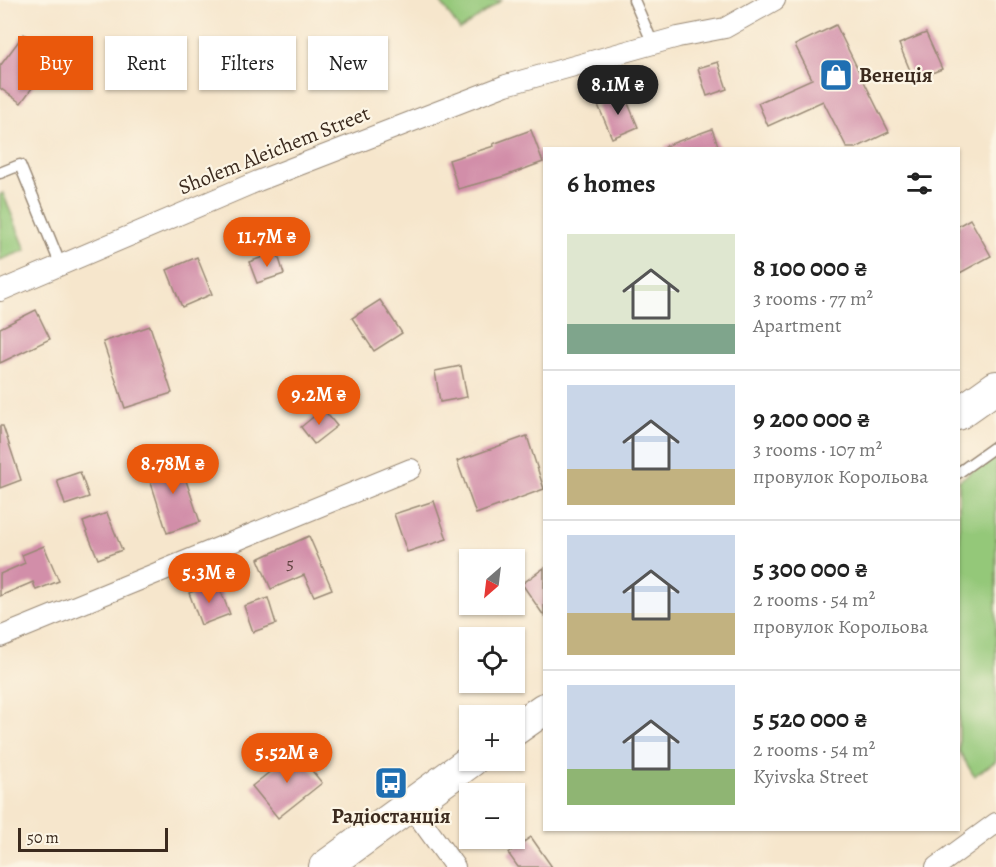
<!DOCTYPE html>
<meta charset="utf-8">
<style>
:root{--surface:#fff;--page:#f2f2f2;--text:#222;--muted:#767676;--line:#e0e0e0;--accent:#ea580c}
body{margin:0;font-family:Alegreya,serif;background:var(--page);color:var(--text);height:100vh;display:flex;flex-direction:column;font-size:22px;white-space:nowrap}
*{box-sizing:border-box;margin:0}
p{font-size:20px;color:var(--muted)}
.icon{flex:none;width:33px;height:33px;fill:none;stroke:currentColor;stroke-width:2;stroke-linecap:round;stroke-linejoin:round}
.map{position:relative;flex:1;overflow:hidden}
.drawer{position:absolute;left:543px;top:147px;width:417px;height:684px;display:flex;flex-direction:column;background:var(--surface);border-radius:0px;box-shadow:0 2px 4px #0004}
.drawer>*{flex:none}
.hud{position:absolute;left:18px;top:36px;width:435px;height:54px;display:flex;gap:12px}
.needle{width:39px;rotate:208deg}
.tools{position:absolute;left:459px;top:549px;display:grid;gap:12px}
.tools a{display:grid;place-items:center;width:66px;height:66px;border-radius:0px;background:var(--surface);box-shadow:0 2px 4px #0004;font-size:30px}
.scale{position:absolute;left:18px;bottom:15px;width:150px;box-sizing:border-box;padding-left:6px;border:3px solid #3b2a1e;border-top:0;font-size:16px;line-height:21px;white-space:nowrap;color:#3b2a1e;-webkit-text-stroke:4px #fcf5e5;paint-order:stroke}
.price{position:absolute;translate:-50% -51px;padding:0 14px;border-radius:21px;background:var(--accent);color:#fff;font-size:20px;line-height:39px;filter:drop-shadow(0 2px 3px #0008)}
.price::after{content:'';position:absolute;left:50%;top:36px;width:18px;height:14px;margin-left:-9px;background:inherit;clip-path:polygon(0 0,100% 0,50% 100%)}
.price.current{background:#222;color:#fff}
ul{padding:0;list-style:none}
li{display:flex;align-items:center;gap:18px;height:150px;padding:0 24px}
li+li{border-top:2px solid var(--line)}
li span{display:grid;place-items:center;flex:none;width:168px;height:120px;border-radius:0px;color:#555}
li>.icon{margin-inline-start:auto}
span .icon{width:72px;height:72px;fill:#fffc;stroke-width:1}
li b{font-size:26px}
h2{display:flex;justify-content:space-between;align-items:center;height:72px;padding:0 24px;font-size:26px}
.tag{padding:0 21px;border-radius:0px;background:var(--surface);box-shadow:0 2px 4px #0004;font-size:21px;line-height:54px}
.tag.current{background:var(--accent);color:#fff}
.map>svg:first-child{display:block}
.park{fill:#94c879;stroke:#68794c;stroke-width:1.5}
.building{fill:#d28ea9}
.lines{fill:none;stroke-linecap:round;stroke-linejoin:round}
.service-casing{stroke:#988875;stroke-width:13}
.minor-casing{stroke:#988875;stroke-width:22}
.primary-casing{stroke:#988875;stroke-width:34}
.service{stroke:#fff;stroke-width:10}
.minor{stroke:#fff;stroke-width:20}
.primary{stroke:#fff;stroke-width:32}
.labels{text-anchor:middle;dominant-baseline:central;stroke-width:4.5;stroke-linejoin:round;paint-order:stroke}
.number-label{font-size:18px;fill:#614341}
.poi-label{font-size:21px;font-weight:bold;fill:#3b2a1e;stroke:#fcf5e5;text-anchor:start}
.street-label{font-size:21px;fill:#3b2a1e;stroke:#fcf5e5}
</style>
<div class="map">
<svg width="996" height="867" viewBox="0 0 996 867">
<rect width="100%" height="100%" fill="#fcf5e5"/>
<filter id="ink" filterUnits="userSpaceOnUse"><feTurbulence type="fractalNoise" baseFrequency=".0167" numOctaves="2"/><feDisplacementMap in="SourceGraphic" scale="12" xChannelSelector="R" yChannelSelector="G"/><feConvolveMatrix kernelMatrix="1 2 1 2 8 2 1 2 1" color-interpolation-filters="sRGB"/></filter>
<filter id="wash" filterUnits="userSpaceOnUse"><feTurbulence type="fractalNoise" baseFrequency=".008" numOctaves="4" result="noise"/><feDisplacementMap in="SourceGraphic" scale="24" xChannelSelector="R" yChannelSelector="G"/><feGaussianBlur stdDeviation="1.35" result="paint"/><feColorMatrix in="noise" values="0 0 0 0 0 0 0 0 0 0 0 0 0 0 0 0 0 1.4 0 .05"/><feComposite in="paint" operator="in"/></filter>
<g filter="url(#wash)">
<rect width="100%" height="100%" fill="#f6e6cc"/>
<!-- park -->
<g class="park">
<polygon points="439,0 502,0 460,30"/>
<polygon points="3,193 26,250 0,260 0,195"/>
<polygon points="996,453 996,761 974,776 959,751 959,481"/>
</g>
<g id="blocks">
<!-- building -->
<g class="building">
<polygon points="836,25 889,132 856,148 847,148 823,101 768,126 758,103 812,79 795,45"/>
<polygon points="926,33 942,69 914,80 899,44"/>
<polygon points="24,34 55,57 21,103 0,88 0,66"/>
<polygon points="718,62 727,89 707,96 698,68"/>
<polygon points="624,94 638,127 612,138 598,105"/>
<polygon points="712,129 719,148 665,148 665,146"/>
<polygon points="531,130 543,162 505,176 458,189 449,160 494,146 493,144"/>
<polygon points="970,219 991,256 958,274 958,226"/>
<polygon points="277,252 284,274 257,283 249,262"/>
<polygon points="197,257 212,294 182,307 167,270"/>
<polygon points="380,300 402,333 374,351 352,318"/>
<polygon points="36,310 50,339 0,363 0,328"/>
<polygon points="150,326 172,393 125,408 103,342"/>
<polygon points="461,366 467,397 440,402 435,371"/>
<polygon points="323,409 337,426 314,444 301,427"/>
<polygon points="0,426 3,426 21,480 0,488"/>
<polygon points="527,436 544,489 476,514 457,461"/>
<polygon points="178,457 200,522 167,533 146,467"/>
<polygon points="80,472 89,497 65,505 57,480"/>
<polygon points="434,501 447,539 407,552 394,514"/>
<polygon points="107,513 122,550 98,559 83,522"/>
<polygon points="309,536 332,589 314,596 304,575 271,589 258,559"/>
<polygon points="44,546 59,581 36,590 33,582 0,596 0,574 25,563 22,555"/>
<polygon points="544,568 544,616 522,584"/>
<polygon points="217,582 230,614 201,625 189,593"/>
<polygon points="268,598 276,624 253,632 244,606"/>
<polygon points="296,751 322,783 278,818 252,786"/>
<polygon points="531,837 552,867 518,867 508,853"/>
</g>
</g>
</g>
<g filter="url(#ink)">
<use href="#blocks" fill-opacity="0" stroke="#988875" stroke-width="1.5"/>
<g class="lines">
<defs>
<g id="service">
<polyline points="634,0 653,44"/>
<polyline points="0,173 20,165 61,266"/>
<polyline points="958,473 996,446"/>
</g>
<g id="minor">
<polyline points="0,291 258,181 506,85 678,37 725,28 775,0"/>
<polyline points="0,637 411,469"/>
<polyline points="410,805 455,867"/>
<polyline points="936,867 996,823"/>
</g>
<g id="primary">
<polyline points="958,414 996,387"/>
<polyline points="514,730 544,709"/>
<polyline points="325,867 472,760"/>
</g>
</defs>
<!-- service casing -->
<use href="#service" class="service-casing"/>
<!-- minor casing -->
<use href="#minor" class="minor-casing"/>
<!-- primary casing -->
<use href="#primary" class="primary-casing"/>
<!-- service -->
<use href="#service" class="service"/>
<!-- minor -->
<use href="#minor" class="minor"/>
<!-- primary -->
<use href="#primary" class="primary"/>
</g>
</g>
<!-- icons -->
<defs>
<symbol id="shop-square" viewBox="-11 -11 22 22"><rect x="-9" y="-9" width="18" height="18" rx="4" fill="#1f6fb2" stroke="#fcf5e5"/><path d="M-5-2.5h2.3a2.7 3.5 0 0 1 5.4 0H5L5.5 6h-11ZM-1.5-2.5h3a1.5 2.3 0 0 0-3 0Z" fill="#fff"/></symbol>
<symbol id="bus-square" viewBox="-11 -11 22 22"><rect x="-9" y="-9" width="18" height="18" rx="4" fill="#1f6fb2" stroke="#fcf5e5"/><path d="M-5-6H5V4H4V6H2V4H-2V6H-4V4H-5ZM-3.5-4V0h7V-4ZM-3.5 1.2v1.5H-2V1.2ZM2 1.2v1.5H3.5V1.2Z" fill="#fff"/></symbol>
</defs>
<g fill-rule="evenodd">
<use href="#shop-square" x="817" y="56" width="38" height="38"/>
<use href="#bus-square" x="372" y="764" width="38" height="38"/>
</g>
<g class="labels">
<!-- number labels -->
<g class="number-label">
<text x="290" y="563">5</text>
</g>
<!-- poi labels -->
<g class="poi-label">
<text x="859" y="75">Венеція</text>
<text x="391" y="816" text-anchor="middle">Радіостанція</text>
</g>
<!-- street labels -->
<g class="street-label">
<text transform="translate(274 150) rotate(-22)">Sholem Aleichem Street</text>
</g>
</g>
</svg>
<div class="tools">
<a><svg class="needle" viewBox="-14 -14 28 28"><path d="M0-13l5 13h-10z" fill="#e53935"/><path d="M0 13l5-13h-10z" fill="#767676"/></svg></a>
<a><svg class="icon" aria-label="locate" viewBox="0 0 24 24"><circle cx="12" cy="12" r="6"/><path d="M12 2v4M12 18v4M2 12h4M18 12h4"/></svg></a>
<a>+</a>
<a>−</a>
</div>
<div class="scale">50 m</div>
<b class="price current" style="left:618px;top:116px">8.1M ₴</b>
<b class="price" style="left:267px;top:268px">11.7M ₴</b>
<b class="price" style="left:319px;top:426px">9.2M ₴</b>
<b class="price" style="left:173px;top:495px">8.78M ₴</b>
<b class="price" style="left:209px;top:604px">5.3M ₴</b>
<b class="price" style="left:287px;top:784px">5.52M ₴</b>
<div class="hud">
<a class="tag current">Buy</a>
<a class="tag">Rent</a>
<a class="tag">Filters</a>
<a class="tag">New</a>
</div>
<section class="drawer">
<h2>6 homes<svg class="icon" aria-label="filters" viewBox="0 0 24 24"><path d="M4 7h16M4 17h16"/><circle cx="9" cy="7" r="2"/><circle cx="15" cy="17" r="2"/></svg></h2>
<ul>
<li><span style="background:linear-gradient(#dfe7d0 75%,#7fa58c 0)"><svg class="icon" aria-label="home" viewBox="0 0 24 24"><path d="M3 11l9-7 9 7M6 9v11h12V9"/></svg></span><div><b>8 100 000 ₴</b><p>3 rooms · 77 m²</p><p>Apartment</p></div></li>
<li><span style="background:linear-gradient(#c9d6e8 70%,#c2b280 0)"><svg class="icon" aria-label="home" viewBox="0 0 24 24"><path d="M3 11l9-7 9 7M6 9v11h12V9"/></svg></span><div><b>9 200 000 ₴</b><p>3 rooms · 107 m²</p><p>провулок Корольова</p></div></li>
<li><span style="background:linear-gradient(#c9d6e8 65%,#c2b280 0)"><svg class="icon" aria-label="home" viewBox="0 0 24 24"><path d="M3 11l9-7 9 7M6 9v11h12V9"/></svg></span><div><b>5 300 000 ₴</b><p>2 rooms · 54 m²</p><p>провулок Корольова</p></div></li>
<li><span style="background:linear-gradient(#c9d6e8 70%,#8fb573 0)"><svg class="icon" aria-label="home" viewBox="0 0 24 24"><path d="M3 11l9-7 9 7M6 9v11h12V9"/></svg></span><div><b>5 520 000 ₴</b><p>2 rooms · 54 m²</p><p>Kyivska Street</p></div></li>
</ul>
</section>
</div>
